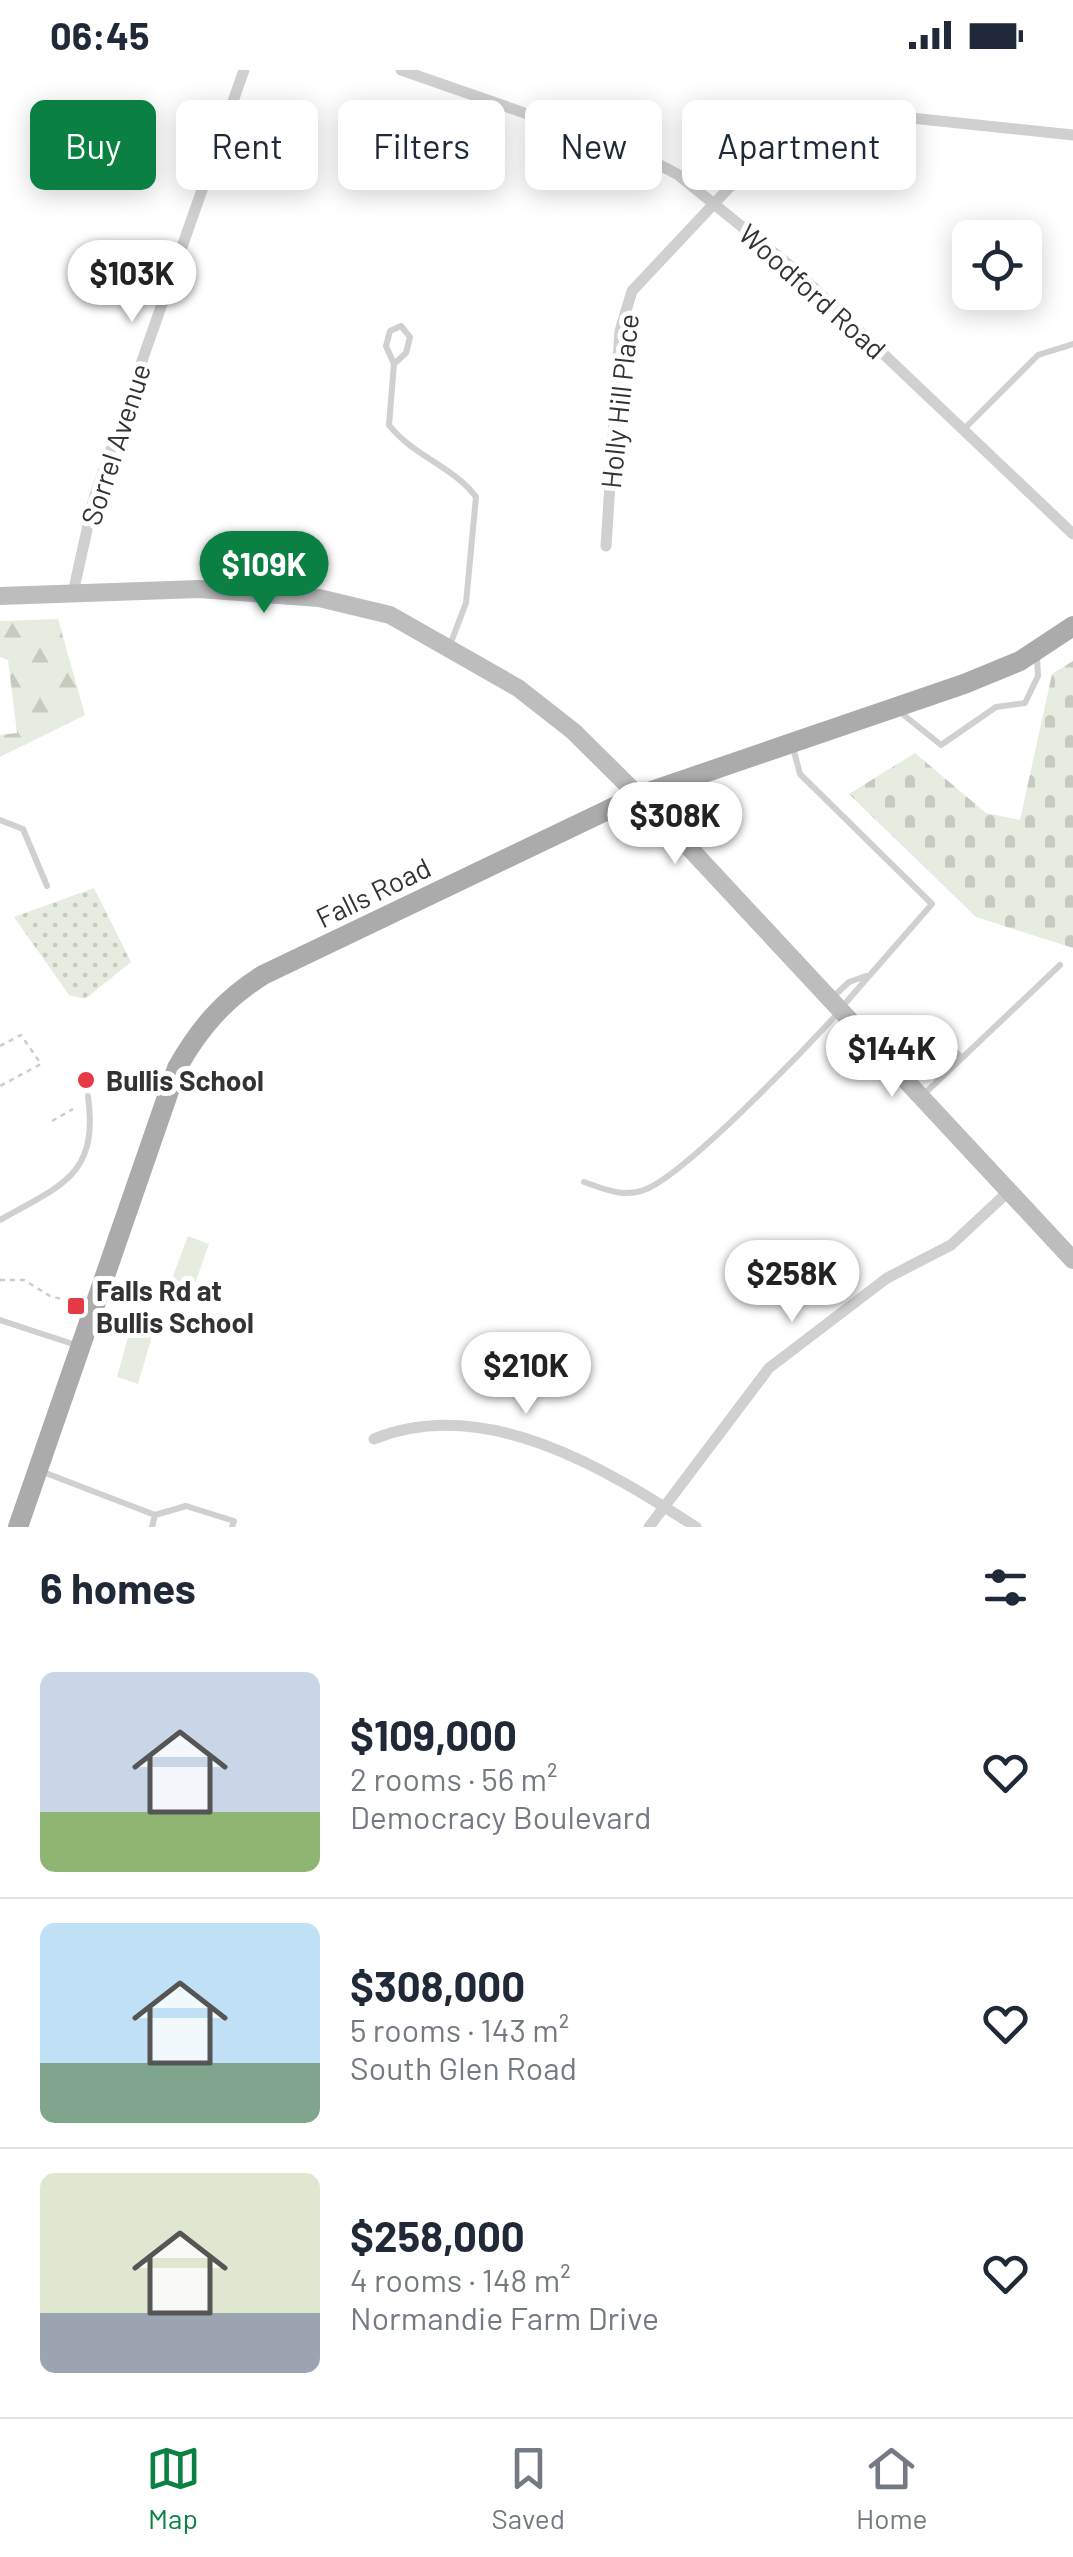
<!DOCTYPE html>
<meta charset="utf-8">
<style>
:root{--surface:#fff;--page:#f2f2f3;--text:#1f2937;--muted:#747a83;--line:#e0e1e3;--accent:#0b8043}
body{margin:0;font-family:Barlow,sans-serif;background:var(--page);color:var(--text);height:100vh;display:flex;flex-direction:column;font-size:38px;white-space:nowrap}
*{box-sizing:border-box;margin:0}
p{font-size:32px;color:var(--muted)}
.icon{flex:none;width:55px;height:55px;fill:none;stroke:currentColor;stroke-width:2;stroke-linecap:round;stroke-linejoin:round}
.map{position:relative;height:1457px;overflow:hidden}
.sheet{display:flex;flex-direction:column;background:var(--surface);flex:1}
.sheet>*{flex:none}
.banner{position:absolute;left:30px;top:30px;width:1015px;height:90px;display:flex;gap:20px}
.fabs{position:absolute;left:952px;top:150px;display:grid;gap:20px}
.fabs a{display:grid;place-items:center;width:90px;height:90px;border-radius:15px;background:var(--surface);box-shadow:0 5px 25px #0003;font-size:50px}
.price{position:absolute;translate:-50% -85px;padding:0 22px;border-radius:35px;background:#fff;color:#222;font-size:32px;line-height:65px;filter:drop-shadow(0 2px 5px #0008)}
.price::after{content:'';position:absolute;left:50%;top:60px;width:30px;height:22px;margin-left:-15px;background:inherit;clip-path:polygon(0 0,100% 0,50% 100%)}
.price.active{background:var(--accent);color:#fff}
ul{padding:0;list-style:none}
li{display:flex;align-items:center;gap:30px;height:250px;padding:0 40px}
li+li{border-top:2px solid var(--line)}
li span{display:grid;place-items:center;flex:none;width:280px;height:200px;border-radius:15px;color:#555}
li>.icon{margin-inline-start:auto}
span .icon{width:120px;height:120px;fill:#fffc;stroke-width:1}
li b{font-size:42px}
h2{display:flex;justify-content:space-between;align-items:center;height:120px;padding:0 40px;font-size:42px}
.tag{padding:0 35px;border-radius:15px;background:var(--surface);box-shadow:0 5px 25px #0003;font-size:35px;line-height:90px}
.tag.active{background:var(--accent);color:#fff}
.status{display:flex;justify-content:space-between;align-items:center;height:70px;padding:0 50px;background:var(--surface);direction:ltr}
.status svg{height:28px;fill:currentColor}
.tab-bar{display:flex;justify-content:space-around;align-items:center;height:140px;border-top:2px solid var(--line);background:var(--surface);font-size:28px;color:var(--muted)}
.tab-bar a{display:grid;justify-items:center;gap:5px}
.tab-bar .active{color:var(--accent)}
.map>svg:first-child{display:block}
.grass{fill:url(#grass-dots)}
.forest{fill:url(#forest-firs)}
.cemetery{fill:url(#cemetery-stones)}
.garden{fill:#e6ecdf}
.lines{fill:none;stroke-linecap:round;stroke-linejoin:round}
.path{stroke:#cdcdcd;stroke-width:2.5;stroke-dasharray:5 5;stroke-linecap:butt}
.lane{stroke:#d0d0d0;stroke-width:6}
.street{stroke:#d0d0d0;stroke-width:11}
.secondary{stroke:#bdbdbd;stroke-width:18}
.primary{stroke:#ababab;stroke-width:20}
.poi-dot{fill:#e63946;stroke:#fff;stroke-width:4}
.labels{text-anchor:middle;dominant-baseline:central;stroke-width:10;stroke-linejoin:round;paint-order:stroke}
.street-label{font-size:28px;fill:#333;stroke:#fff}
.poi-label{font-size:28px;font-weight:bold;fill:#333;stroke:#fff;text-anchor:start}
</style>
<div class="status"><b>06:45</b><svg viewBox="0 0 49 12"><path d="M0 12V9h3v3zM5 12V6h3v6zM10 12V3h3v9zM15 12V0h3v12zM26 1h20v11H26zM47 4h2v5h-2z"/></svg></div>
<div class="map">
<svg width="1073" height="1457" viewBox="0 0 1073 1457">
<defs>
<pattern id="grass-dots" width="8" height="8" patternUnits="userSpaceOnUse" patternTransform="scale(2.5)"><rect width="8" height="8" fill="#e6ecdf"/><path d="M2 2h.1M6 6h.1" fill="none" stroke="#c6cbc0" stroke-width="1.8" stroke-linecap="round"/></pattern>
<pattern id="forest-firs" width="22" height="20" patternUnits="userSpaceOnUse" patternTransform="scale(2.5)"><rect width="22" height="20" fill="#e6ecdf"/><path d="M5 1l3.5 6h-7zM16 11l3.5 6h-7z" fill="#c6cbc0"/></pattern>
<pattern id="cemetery-stones" width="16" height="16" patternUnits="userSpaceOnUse" patternTransform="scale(2.5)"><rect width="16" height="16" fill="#e6ecdf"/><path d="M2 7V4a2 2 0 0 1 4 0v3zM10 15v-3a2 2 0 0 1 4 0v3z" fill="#c6cbc0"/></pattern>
</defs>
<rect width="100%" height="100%" fill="#fff"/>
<!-- grass -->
<polygon class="grass" points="94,818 131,892 85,929 69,925 14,847"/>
<!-- forest -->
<polygon class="forest" points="58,549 85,645 0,687 0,665 17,663 8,590 0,587 0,551"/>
<!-- cemetery -->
<polygon class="cemetery" points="1073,591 1073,878 976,847 849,724 915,683 986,743 1020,750 1052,604"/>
<!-- garden -->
<g class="garden">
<polygon points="188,1166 209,1174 192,1222 170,1214"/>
<polygon points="130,1260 152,1266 138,1314 117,1307"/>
</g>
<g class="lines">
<!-- path -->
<g class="path">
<polyline points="0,976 21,965 41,994 0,1016"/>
<polyline points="52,1051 73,1039"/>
<polyline points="0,1210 24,1210 50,1226 77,1233"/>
</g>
<!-- lane -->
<g class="lane">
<path d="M394,294L386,276L390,261L401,256L410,267L406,283L394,294L389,355C413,386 453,396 476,427L466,533L450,575"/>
<polyline points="963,360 1038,285 1073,274"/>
<polyline points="900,642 941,675 996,637 1025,633 1038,606 1037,587"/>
<polyline points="792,674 800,704 932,834 842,937"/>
<polyline points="0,750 23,759 47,816"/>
<polyline points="831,929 849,912 866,906"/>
<polyline points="943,1006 916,969 924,960 936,963 962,988"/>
<polyline points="922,1026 1060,895"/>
<path d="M584,1112C604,1119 623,1128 644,1120C684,1106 806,978 840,941"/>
<path d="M0,1150C61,1115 99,1106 88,1026"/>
<polyline points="0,1250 76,1275"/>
<polyline points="43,1402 155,1445 152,1457"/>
<polyline points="155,1445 186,1436 234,1451 232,1457"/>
</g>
<!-- street -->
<g class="street">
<polyline points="401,0 631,80 677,104 794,199 1073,464"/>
<polyline points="606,476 620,261 632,221 787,56 873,44 1073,65"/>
<polyline points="73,523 94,428 244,0"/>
<path d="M374,1369C485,1324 606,1399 696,1457"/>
<polyline points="649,1457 769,1298 887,1208 951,1175 1008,1122"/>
</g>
<!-- secondary -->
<polyline class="secondary" points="0,526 199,519 319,528 390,545 518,618 573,661 668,755 1073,1190"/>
<!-- primary -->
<path class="primary" d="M18,1457L177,998C200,957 224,930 263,905L637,726L964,614L1020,591L1073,556"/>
</g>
<!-- markers -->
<g class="poi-dot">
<circle cx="86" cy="1010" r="10"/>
<rect x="66" y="1226" width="20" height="20" rx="5"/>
</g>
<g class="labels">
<!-- street labels -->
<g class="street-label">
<text transform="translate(813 221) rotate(42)">Woodford Road</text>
<text transform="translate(619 331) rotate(-84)">Holly Hill Place</text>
<text transform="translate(115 374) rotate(-72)">Sorrel Avenue</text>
<text transform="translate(373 822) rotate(-26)">Falls Road</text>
</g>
<!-- poi labels -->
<g class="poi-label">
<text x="106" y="1010">Bullis School</text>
<text x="96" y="1220">Falls Rd at<tspan x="96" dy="32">Bullis School</tspan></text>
</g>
</g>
</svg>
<div class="fabs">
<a><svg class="icon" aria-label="locate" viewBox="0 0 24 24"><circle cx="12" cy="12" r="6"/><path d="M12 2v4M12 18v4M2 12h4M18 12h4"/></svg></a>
</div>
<b class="price" style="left:132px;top:255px">$103K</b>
<b class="price active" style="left:264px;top:546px">$109K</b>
<b class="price" style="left:675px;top:797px">$308K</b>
<b class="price" style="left:892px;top:1030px">$144K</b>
<b class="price" style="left:792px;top:1255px">$258K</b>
<b class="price" style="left:526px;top:1347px">$210K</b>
<div class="banner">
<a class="tag active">Buy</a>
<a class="tag">Rent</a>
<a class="tag">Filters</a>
<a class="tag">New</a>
<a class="tag">Apartment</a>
</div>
</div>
<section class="sheet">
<h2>6 homes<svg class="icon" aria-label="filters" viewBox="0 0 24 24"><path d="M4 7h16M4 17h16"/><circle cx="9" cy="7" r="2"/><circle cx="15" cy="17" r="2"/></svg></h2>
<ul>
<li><span style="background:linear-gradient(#c9d6e8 70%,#8fb573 0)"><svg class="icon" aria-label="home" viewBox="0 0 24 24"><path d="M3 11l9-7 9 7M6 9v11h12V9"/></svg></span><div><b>$109,000</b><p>2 rooms · 56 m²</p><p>Democracy Boulevard</p></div><svg class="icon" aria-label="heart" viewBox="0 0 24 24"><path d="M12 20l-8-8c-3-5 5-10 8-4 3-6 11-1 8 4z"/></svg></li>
<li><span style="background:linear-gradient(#bfe0f5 70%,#7fa58c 0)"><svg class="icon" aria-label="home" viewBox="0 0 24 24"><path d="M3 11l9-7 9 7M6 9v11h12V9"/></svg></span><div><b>$308,000</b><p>5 rooms · 143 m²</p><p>South Glen Road</p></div><svg class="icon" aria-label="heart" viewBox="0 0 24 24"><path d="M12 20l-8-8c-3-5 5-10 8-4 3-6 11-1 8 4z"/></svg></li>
<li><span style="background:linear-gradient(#dfe7d0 70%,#9aa5b1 0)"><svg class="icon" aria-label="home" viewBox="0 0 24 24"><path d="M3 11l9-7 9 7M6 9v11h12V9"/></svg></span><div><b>$258,000</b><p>4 rooms · 148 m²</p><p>Normandie Farm Drive</p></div><svg class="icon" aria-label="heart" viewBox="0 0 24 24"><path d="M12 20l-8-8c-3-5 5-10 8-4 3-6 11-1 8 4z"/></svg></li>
</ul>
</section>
<nav class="tab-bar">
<a class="active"><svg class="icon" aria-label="map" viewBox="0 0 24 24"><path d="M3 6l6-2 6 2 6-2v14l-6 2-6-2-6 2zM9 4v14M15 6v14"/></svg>Map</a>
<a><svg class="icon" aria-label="saved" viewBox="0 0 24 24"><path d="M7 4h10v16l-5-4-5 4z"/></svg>Saved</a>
<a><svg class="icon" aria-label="home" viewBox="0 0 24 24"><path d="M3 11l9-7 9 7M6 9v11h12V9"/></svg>Home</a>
</nav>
